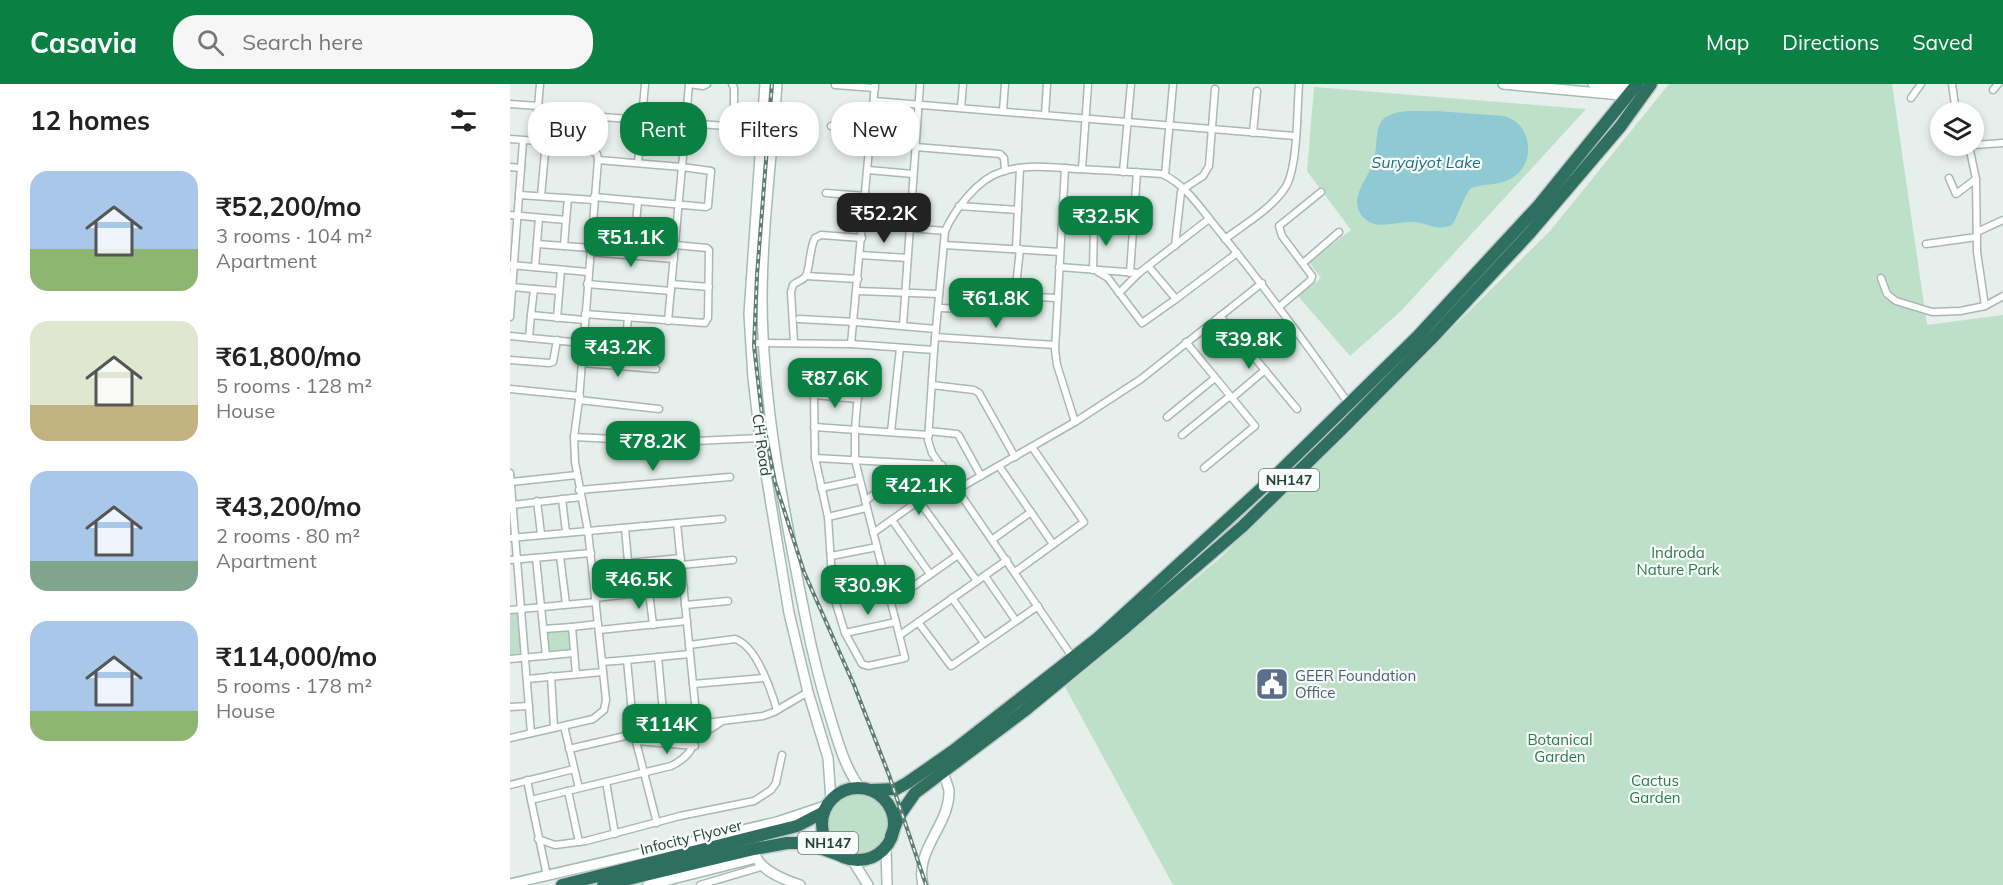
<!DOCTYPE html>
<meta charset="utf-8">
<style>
:root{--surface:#fff;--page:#f6f6f6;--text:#222;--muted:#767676;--accent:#0b8043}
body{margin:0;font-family:Mulish,sans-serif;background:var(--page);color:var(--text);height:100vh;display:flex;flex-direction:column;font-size:22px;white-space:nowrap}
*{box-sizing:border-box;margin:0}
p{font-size:20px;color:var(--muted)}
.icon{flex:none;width:33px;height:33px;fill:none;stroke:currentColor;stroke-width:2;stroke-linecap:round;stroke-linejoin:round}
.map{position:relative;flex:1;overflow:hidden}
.details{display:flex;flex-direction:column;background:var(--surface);width:510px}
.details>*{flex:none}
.top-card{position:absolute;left:18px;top:18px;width:570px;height:54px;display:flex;gap:12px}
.fabs{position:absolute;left:1420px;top:18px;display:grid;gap:12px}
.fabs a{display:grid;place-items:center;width:54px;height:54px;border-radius:50%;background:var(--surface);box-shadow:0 3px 9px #0003;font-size:30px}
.price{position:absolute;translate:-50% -51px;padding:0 14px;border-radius:12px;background:var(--accent);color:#fff;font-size:20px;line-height:39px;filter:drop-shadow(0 2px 3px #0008)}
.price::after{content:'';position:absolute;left:50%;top:36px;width:18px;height:14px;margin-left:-9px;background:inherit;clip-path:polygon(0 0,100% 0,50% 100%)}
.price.selected{background:#222;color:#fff}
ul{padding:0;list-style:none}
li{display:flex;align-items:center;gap:18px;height:150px;padding:0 30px}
li span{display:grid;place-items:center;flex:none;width:168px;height:120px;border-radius:18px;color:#555}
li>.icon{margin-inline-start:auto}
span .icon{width:72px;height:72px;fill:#fffc;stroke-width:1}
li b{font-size:26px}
h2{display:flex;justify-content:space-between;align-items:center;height:72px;padding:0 30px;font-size:26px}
.pill{padding:0 21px;border-radius:24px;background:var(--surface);box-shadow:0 3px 9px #0003;font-size:21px;line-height:54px}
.pill.selected{background:var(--accent);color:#fff}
header{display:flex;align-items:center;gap:36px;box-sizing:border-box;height:84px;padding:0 30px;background:var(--accent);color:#fff}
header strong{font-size:28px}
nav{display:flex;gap:33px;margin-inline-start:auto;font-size:21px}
.search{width:420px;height:54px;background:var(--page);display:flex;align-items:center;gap:15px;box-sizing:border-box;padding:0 21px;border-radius:24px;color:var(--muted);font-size:22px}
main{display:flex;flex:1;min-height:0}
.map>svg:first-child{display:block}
.green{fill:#bfe0c8}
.water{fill:#8ec9d4}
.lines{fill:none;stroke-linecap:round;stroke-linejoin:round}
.street-casing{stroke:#a8b8b2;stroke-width:9}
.secondary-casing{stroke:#a4bbb3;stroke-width:12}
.highway-casing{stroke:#c2cac8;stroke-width:15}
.street{stroke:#fff;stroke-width:6}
.secondary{stroke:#fff;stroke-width:9}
.highway{stroke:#2f6f62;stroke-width:12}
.rail-casing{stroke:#5f7d75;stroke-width:4}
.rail{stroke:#f7fbf9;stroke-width:1.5;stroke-dasharray:4.5;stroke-linecap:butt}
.labels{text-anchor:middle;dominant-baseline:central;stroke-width:4.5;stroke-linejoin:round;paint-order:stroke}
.shield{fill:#f7fbf9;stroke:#637a73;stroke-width:1.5}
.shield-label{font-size:14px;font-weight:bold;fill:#24423a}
.street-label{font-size:15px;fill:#24423a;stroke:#f7fbf9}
.park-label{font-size:15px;fill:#2d7a4b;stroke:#f7fbf9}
.service-label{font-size:15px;fill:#4e5e75;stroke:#f7fbf9;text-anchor:start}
.water-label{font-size:16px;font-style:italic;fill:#1c6f80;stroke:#f7fbf9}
</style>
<header>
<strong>Casavia</strong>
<div class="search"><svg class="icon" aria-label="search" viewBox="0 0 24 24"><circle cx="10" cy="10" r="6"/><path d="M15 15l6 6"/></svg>Search here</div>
<nav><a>Map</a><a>Directions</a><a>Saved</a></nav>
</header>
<main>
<section class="details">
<h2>12 homes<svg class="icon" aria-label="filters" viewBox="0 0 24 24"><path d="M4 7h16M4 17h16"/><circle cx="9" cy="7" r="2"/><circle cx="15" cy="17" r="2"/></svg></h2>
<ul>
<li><span style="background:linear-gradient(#a9c7e8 65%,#8fb573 0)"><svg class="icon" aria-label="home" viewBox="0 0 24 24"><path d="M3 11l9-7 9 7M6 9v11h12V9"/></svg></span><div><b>₹52,200/mo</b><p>3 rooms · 104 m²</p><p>Apartment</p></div></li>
<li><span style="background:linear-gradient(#dfe7d0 70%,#c2b280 0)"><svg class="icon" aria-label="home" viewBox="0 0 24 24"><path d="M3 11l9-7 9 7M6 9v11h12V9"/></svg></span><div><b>₹61,800/mo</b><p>5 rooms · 128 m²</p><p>House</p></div></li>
<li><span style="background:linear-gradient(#a9c7e8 75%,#7fa58c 0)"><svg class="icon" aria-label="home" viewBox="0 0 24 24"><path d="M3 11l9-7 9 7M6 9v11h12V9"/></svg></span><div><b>₹43,200/mo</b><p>2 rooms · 80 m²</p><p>Apartment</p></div></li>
<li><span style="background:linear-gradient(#a9c7e8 75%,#8fb573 0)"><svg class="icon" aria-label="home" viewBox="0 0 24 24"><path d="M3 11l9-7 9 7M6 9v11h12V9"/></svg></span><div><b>₹114,000/mo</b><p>5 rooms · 178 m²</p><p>House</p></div></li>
</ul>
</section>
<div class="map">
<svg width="1493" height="801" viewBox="0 0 1493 801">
<rect width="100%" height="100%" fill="#e6efeb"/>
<!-- green -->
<g class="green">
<polygon points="1159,0 1382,0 1417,241 1493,231 1493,801 663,801 555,603 710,474 1040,147"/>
<polygon points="804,3 1076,25 891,227 840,272 788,212 811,194 799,178 841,146 797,87"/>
<polygon points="8,529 12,571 0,572 0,530"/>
<polygon points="59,545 60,567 38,569 36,547"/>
<circle cx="347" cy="739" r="31"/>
</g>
<!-- water -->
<path class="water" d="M926,27L994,32C1022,39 1027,79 1002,94C989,102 975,99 961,104C952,115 950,129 942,141C924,148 918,138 902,138C886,137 867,147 854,134C849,129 847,124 847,117C848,103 861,89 864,75C868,62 864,40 876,33C891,24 910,28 926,27Z"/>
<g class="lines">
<defs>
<g id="street">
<polyline points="1442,0 1446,28"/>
<polyline points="325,1 365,4"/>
<polyline points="1483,6 1488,0"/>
<polyline points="1401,14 1411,0"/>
<polyline points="364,17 785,52"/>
<polyline points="0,20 28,22"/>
<polyline points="451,24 453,0"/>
<polyline points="493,27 495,0"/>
<polyline points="27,28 132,36"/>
<polyline points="535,31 537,0"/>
<polyline points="176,39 216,42 222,40 224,37 224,4 222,0"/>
<polyline points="321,42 361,46"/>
<polyline points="743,49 747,7"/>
<polyline points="0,55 71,60 87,70 88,76 69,316 64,353"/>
<polyline points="25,58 30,0"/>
<polyline points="1464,61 1493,59"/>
<polyline points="1459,62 1466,95 1467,168 1475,222"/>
<polyline points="406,63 490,70 494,74 495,87"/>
<polyline points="88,76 172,83 179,0 193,2 197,0"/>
<polyline points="128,79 135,0"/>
<polyline points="0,83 11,84"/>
<polyline points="555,84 545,266 547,281 565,338"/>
<polyline points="572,85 578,0"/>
<polyline points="358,86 403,90"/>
<polyline points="613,88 621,0"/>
<polyline points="655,91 663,1"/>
<polyline points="1439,94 1446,110 1466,95"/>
<polyline points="316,109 355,112"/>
<polyline points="9,111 13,57"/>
<polyline points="31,112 36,57"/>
<path d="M84,113L196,123L198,122L201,87L172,83C167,134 163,185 158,237"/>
<polyline points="449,122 508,126"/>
<polyline points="0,131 56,136 58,114"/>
<polyline points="353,140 435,147"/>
<polyline points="1467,148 1493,136"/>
<path d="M715,155C735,140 761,125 775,104C788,85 787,25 789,0"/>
<polyline points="27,160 81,164"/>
<polyline points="1416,160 1467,153"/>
<polyline points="434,161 550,168"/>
<polyline points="54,162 56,136"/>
<polyline points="665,162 671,108 673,105 693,92 699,82 705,5"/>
<polyline points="506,165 510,84"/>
<polyline points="80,168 164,175"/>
<polyline points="350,171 397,174"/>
<polyline points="123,172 128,117"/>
<polyline points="793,179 829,148"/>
<polyline points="1,181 78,188"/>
<polyline points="25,183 29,134"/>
<polyline points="549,183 629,189 699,135"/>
<polyline points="639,183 666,215 727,169"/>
<polyline points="583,186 584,141"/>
<polyline points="588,188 598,194 632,239 666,215"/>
<polyline points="620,189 627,88"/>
<polyline points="296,192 348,195"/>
<polyline points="1371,194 1377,210 1386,217 1422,228 1450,227 1475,222 1493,212"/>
<polyline points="77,200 161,207"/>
<polyline points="162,200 199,203"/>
<polyline points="2,203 24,205 21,231"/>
<polyline points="24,205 49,207"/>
<polyline points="347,207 429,210"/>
<polyline points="609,209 628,190"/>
<polyline points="505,212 510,165"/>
<polyline points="769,223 801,196 802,192 772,152 769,142 811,108"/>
<polyline points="428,224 465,225 499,212 548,214"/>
<polyline points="75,230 195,239 198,234 199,166 197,164 165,161"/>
<polyline points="710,232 787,325"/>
<polyline points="0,233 9,111 84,116"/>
<polyline points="47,234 51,186"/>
<polyline points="289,235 345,238 426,245"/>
<polyline points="393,242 410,0"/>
<polyline points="0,252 72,259"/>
<polyline points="425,253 545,261"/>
<polyline points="19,254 21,231 74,236"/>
<polyline points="676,258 745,342 694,384"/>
<polyline points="241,259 341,260 424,266 418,356 422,369 563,574"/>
<path d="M284,259L281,208L283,201C287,197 292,197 295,193C300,188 299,165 305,154L311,151L352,154"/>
<polyline points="341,260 365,0"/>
<path d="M424,266L435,147C445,125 468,95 491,88C514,80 541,83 565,85C594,86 623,88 652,90C677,101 693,128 710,148C755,203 797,261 839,320"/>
<polyline points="0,276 39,279 43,278 47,256"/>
<polyline points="72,279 146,285"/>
<polygon points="311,281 350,284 345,346 345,376 395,574 358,582 352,580 335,549 323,510 318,433 305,374 304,311 308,282"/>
<polyline points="114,282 118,233"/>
<polyline points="422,301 464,306 469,309 505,373"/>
<polyline points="0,305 70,312"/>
<polyline points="304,311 348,315"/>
<polyline points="722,314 755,286"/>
<polyline points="69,316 149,325"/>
<polyline points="657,333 705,294"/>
<polyline points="304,343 419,351"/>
<polyline points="419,347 447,350 449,352 471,392"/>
<polyline points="381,348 390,264"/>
<polyline points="672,351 720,312"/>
<polyline points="305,374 432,381"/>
<polyline points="489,382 543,460"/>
<polyline points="0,389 21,649"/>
<polyline points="1,398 67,391"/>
<polyline points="311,404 349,396"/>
<polyline points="448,405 565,338 631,295 752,199"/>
<polyline points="69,406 220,393"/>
<polyline points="52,415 56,448"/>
<polyline points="27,417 31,450"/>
<polyline points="355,417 405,380"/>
<polyline points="409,417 467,497"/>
<polyline points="2,421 71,413"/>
<polyline points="318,433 356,424"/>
<polyline points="382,436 420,490"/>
<polyline points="115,444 121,510"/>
<polyline points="363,449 441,394"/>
<polyline points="0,454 212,435"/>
<polyline points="483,455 521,428"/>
<polyline points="50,472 56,520"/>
<polyline points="321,472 367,463"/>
<polyline points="26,474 36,572"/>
<polyline points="0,476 81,469"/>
<polyline points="118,479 171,474"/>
<polyline points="171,481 223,476"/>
<polyline points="505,488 574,438 522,363"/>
<polyline points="475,492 506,537"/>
<polyline points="139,508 143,541"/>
<polyline points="323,510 374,496"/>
<polyline points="85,514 174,504"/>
<polyline points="442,514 474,559"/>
<polyline points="381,518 448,471"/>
<polyline points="175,521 218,517"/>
<polyline points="0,526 86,518"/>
<polyline points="408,538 441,582 528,522"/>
<polyline points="34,545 62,543"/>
<polyline points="89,546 177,537"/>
<polyline points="335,549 386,538"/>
<polyline points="390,551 497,476"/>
<path d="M179,561L225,555C247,562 261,606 267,626"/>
<polyline points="148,573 156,661"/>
<polyline points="0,575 64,569"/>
<polyline points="92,578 117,576"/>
<polyline points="66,590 62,543 88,540"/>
<polyline points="41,592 44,644"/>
<polyline points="17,595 93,588"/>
<polyline points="183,600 255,594"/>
<polyline points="0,623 19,622"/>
<polyline points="187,640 253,632 264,628 298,608"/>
<polyline points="54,642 69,704"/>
<polyline points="0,654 83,635 94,626 96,616 78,447 65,378 64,353 164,358 250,354 263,351"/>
<polyline points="187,654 211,638"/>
<polyline points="126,657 185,662"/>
<polyline points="59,665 124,650"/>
<polyline points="17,696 21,716"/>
<polyline points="96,698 105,750"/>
<polyline points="0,701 64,685"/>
<polyline points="58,707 69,758"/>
<polyline points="147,739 124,650 117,576 180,570"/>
<polyline points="28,755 45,761 76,757 170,732 244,717 261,706 266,699 272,671"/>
<path d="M37,792L21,716L161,682C180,673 187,660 187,640L167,439"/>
<polyline points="190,801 254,782"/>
</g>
<g id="secondary">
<polyline points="255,0 239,230 243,294 250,354 279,529 298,608 318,674 321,716"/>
<path d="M267,0C262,72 252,145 252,218C253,325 275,432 296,537C303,573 312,607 323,642C330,664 336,685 350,704"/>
<polyline points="993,0 1122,12"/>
<polyline points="1083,0 1128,5"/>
<polyline points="376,762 377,801"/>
<path d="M245,770C250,787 275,796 290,801"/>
<polyline points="341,774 358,801"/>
<polyline points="0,800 267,738 318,721"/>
<polyline points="138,801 246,774"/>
<path d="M413,801C404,766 440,741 439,707C438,701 435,694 433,689"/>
</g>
<g id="highway">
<circle cx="348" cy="740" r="36"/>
<polyline points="361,706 386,705 397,699 443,667 588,554 763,394 907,253 1029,121 1127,0"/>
<polyline points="381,752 389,732 405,709 514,627 616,543 733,442 835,342 925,251 1018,151 1110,43 1141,0"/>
<polyline points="52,801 287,742 314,728"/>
<polyline points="93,801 244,765 277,759 296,759 335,773"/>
</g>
</defs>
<!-- street casing -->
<use href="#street" class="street-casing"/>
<!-- secondary casing -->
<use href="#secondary" class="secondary-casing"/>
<!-- highway casing -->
<use href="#highway" class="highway-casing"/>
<!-- street -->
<use href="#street" class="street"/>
<!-- secondary -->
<use href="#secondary" class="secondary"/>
<!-- highway -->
<use href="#highway" class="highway"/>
<defs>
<polyline id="rail" points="262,0 247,191 244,262 252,331 265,398 294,488 344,601 379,691 416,801"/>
</defs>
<!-- rail casing -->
<use href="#rail" class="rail-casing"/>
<!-- rail -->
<use href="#rail" class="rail"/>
</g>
<!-- icons -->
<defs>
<symbol id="civic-square" viewBox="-11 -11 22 22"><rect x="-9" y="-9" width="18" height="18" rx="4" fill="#5c6f8a" stroke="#f7fbf9"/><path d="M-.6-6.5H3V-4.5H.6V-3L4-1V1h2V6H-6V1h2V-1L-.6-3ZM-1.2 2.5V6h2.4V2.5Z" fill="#fff"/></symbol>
</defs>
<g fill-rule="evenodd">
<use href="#civic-square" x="743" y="581" width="38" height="38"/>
</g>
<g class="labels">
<!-- shield labels -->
<g class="shield">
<rect x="749" y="385" width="60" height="22" rx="4.5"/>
<rect x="288" y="748" width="60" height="22" rx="4.5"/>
</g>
<g class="shield-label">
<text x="779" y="396">NH147</text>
<text x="318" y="759">NH147</text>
</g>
<!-- street labels -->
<g class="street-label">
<text transform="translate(252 361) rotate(82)">CH Road</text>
<text transform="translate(181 753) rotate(-14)">Infocity Flyover</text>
</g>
<!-- park labels -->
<g class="park-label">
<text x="1168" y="468">Indroda<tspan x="1168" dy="17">Nature Park</tspan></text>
<text x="1050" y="655">Botanical<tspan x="1050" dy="17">Garden</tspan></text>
<text x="1145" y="696">Cactus<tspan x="1145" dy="17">Garden</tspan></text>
</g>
<!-- service labels -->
<g class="service-label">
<text x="785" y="591">GEER Foundation<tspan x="785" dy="17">Office</tspan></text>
</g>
<!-- water labels -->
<g class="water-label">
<text x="916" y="78">Suryajyot Lake</text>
</g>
</g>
</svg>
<div class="fabs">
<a><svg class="icon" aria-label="layers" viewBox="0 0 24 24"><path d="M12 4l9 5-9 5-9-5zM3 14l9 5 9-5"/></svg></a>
</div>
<b class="price selected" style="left:374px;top:160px">₹52.2K</b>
<b class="price" style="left:596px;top:163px">₹32.5K</b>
<b class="price" style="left:121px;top:184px">₹51.1K</b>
<b class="price" style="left:486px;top:245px">₹61.8K</b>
<b class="price" style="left:739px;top:286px">₹39.8K</b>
<b class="price" style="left:108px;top:294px">₹43.2K</b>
<b class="price" style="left:325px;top:325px">₹87.6K</b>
<b class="price" style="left:143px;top:388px">₹78.2K</b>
<b class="price" style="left:409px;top:432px">₹42.1K</b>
<b class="price" style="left:129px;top:526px">₹46.5K</b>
<b class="price" style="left:358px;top:532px">₹30.9K</b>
<b class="price" style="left:157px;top:671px">₹114K</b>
<div class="top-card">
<a class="pill">Buy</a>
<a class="pill selected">Rent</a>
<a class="pill">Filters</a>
<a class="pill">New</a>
</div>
</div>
</main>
